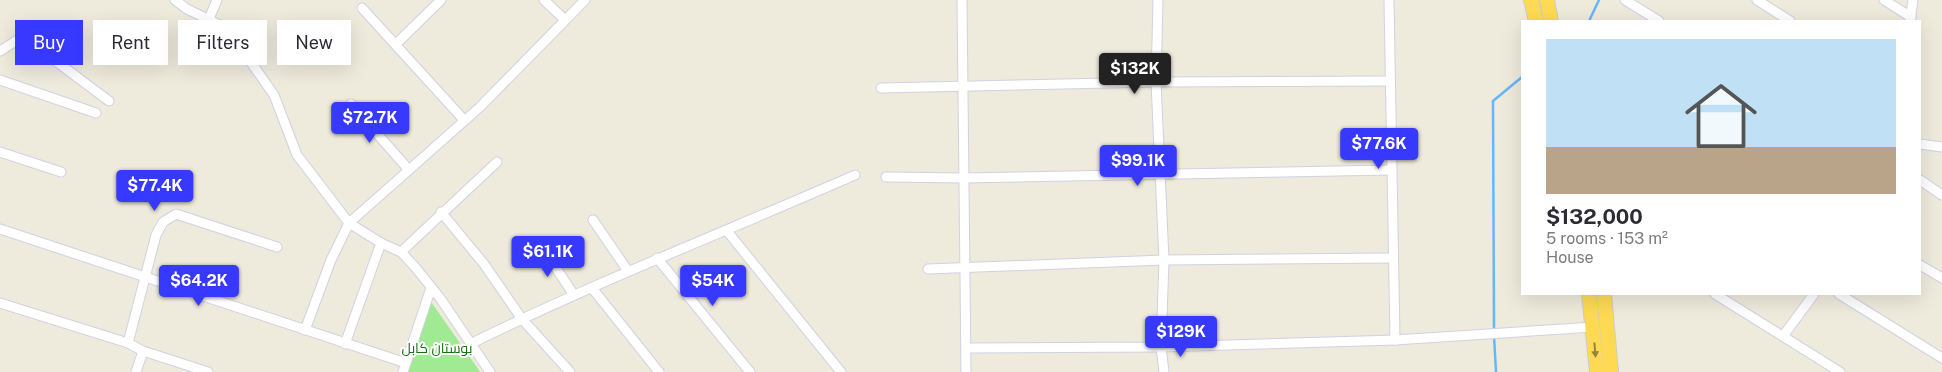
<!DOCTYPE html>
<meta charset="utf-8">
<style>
:root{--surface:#fff;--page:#f2f2f3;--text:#2b2b33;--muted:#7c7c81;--line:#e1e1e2;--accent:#3839ff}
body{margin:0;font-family:"Public Sans",Cairo,sans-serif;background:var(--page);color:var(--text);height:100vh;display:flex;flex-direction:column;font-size:19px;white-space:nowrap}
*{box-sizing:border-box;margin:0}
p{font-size:16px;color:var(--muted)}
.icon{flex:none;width:28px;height:28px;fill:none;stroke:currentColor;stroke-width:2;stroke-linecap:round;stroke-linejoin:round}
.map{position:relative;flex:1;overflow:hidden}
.details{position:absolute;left:1521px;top:20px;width:400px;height:275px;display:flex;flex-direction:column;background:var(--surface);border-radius:0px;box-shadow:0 5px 20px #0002}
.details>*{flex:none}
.guide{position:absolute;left:15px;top:20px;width:475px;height:45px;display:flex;gap:10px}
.price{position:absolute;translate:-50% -42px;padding:0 11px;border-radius:5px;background:var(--accent);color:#fff;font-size:16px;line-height:32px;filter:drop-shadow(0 1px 2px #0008)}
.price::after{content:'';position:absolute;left:50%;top:30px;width:15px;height:11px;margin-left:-8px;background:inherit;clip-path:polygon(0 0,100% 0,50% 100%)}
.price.on{background:#222;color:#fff}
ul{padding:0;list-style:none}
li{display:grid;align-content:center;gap:10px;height:265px;padding:0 25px}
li+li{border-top:1px solid var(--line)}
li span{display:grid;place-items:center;height:155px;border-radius:0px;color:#555}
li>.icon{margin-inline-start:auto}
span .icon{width:90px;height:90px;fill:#fffc;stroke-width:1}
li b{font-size:21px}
.chip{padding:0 18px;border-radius:0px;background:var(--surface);box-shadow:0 5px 20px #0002;font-size:18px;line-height:45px}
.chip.on{background:var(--accent);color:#fff}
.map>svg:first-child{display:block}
.green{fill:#a1ea94}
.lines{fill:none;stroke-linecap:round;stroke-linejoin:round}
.stream{stroke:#66b7fa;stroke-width:2.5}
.minor-casing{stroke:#d1d1e5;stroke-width:11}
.trunk-casing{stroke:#ccc;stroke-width:16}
.minor{stroke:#fff;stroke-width:9}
.trunk{stroke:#feda54;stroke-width:14}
.oneway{fill:#948240}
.labels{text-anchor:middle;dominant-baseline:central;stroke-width:4;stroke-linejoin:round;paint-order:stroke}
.park-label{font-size:14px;fill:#167013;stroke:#fff}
</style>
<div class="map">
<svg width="1942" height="372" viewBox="0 0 1942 372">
<rect width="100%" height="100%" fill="#eeeadc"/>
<!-- green -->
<polygon class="green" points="429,299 474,363 480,372 405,372"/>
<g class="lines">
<!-- stream -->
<g class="stream">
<polyline points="1589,21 1599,0"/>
<polyline points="1494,327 1493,101 1522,77"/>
<polyline points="1494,336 1496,372"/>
</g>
<defs>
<g id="minor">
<polyline points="175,0 187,9 222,26 234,38 274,95 297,155 349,223 381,243 401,252 415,267 440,298 490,372"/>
<polyline points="544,0 565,20"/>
<polyline points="962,0 966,372"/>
<polyline points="1158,0 1156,82 1164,260 1161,347 1164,372"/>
<polyline points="1389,0 1395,340"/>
<polyline points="1625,0 1659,21"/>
<polyline points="1757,0 1790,21"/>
<polyline points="1884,0 1911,17"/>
<polyline points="362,8 464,120"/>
<polyline points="208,21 217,0"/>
<polyline points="1910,21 1913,0"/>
<polyline points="397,43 441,0"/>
<polyline points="0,51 19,39 37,47 109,101"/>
<polyline points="0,80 96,113"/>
<polyline points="881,88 1156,82 1389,81"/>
<polyline points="351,104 409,170"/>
<polyline points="1920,144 1942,147"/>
<polyline points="0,152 61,172"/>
<polyline points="886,177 964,178 1391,170"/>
<polyline points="1920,180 1942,195"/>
<polyline points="441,212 484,264 522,319 570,372"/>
<polyline points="593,220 628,271"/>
<polyline points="0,229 406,363"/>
<polyline points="727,231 841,372"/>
<polyline points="542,247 574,295"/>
<polyline points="401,252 497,162"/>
<polyline points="657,258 750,372"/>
<polyline points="1920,265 1942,278"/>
<polyline points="928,269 1164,260 1392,258"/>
<polyline points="592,288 659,372"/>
<polyline points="1715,294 1840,372"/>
<polyline points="1839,294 1942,358"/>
<polyline points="0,303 128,343 143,351 208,372"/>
<polyline points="305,330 331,260 349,223 480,107 585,0"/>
<polyline points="1783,336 1814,294"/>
<polyline points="128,343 156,235 163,222 176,214 277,247"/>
<polyline points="345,344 381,243"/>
<path d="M470,344C596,282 727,231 855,175"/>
<polyline points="966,348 1161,347 1395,340 1593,327"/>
<polyline points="136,372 143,351"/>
<polyline points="403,372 431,288"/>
</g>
<g id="trunk">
<polyline points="1531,0 1536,21"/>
<polyline points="1547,0 1551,21"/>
<polyline points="1589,294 1597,372"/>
<polyline points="1604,294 1611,372"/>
</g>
</defs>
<!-- minor casing -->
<use href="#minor" class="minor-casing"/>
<!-- trunk casing -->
<use href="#trunk" class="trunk-casing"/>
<!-- minor -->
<use href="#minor" class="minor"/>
<!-- trunk -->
<use href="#trunk" class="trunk"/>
</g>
<!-- one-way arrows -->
<defs><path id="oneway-solid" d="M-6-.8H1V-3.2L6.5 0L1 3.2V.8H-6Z" transform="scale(1.25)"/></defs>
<use class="oneway" href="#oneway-solid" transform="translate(1595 350) rotate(85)"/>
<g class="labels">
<!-- park labels -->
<g class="park-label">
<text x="437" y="348">بوستان کابل</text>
</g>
</g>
</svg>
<b class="price on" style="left:1135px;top:95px">$132K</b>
<b class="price" style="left:370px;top:144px">$72.7K</b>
<b class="price" style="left:1379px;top:170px">$77.6K</b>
<b class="price" style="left:1138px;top:187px">$99.1K</b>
<b class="price" style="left:155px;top:212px">$77.4K</b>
<b class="price" style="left:548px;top:278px">$61.1K</b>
<b class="price" style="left:199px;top:307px">$64.2K</b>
<b class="price" style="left:713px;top:307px">$54K</b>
<b class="price" style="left:1181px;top:358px">$129K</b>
<div class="guide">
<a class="chip on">Buy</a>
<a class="chip">Rent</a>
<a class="chip">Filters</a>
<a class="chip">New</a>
</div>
<section class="details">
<ul>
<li><span style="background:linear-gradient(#bfe0f5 70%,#b9a48a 0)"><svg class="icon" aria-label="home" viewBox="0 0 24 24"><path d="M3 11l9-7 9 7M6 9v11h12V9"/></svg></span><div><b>$132,000</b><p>5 rooms · 153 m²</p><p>House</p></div></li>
</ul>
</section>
</div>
